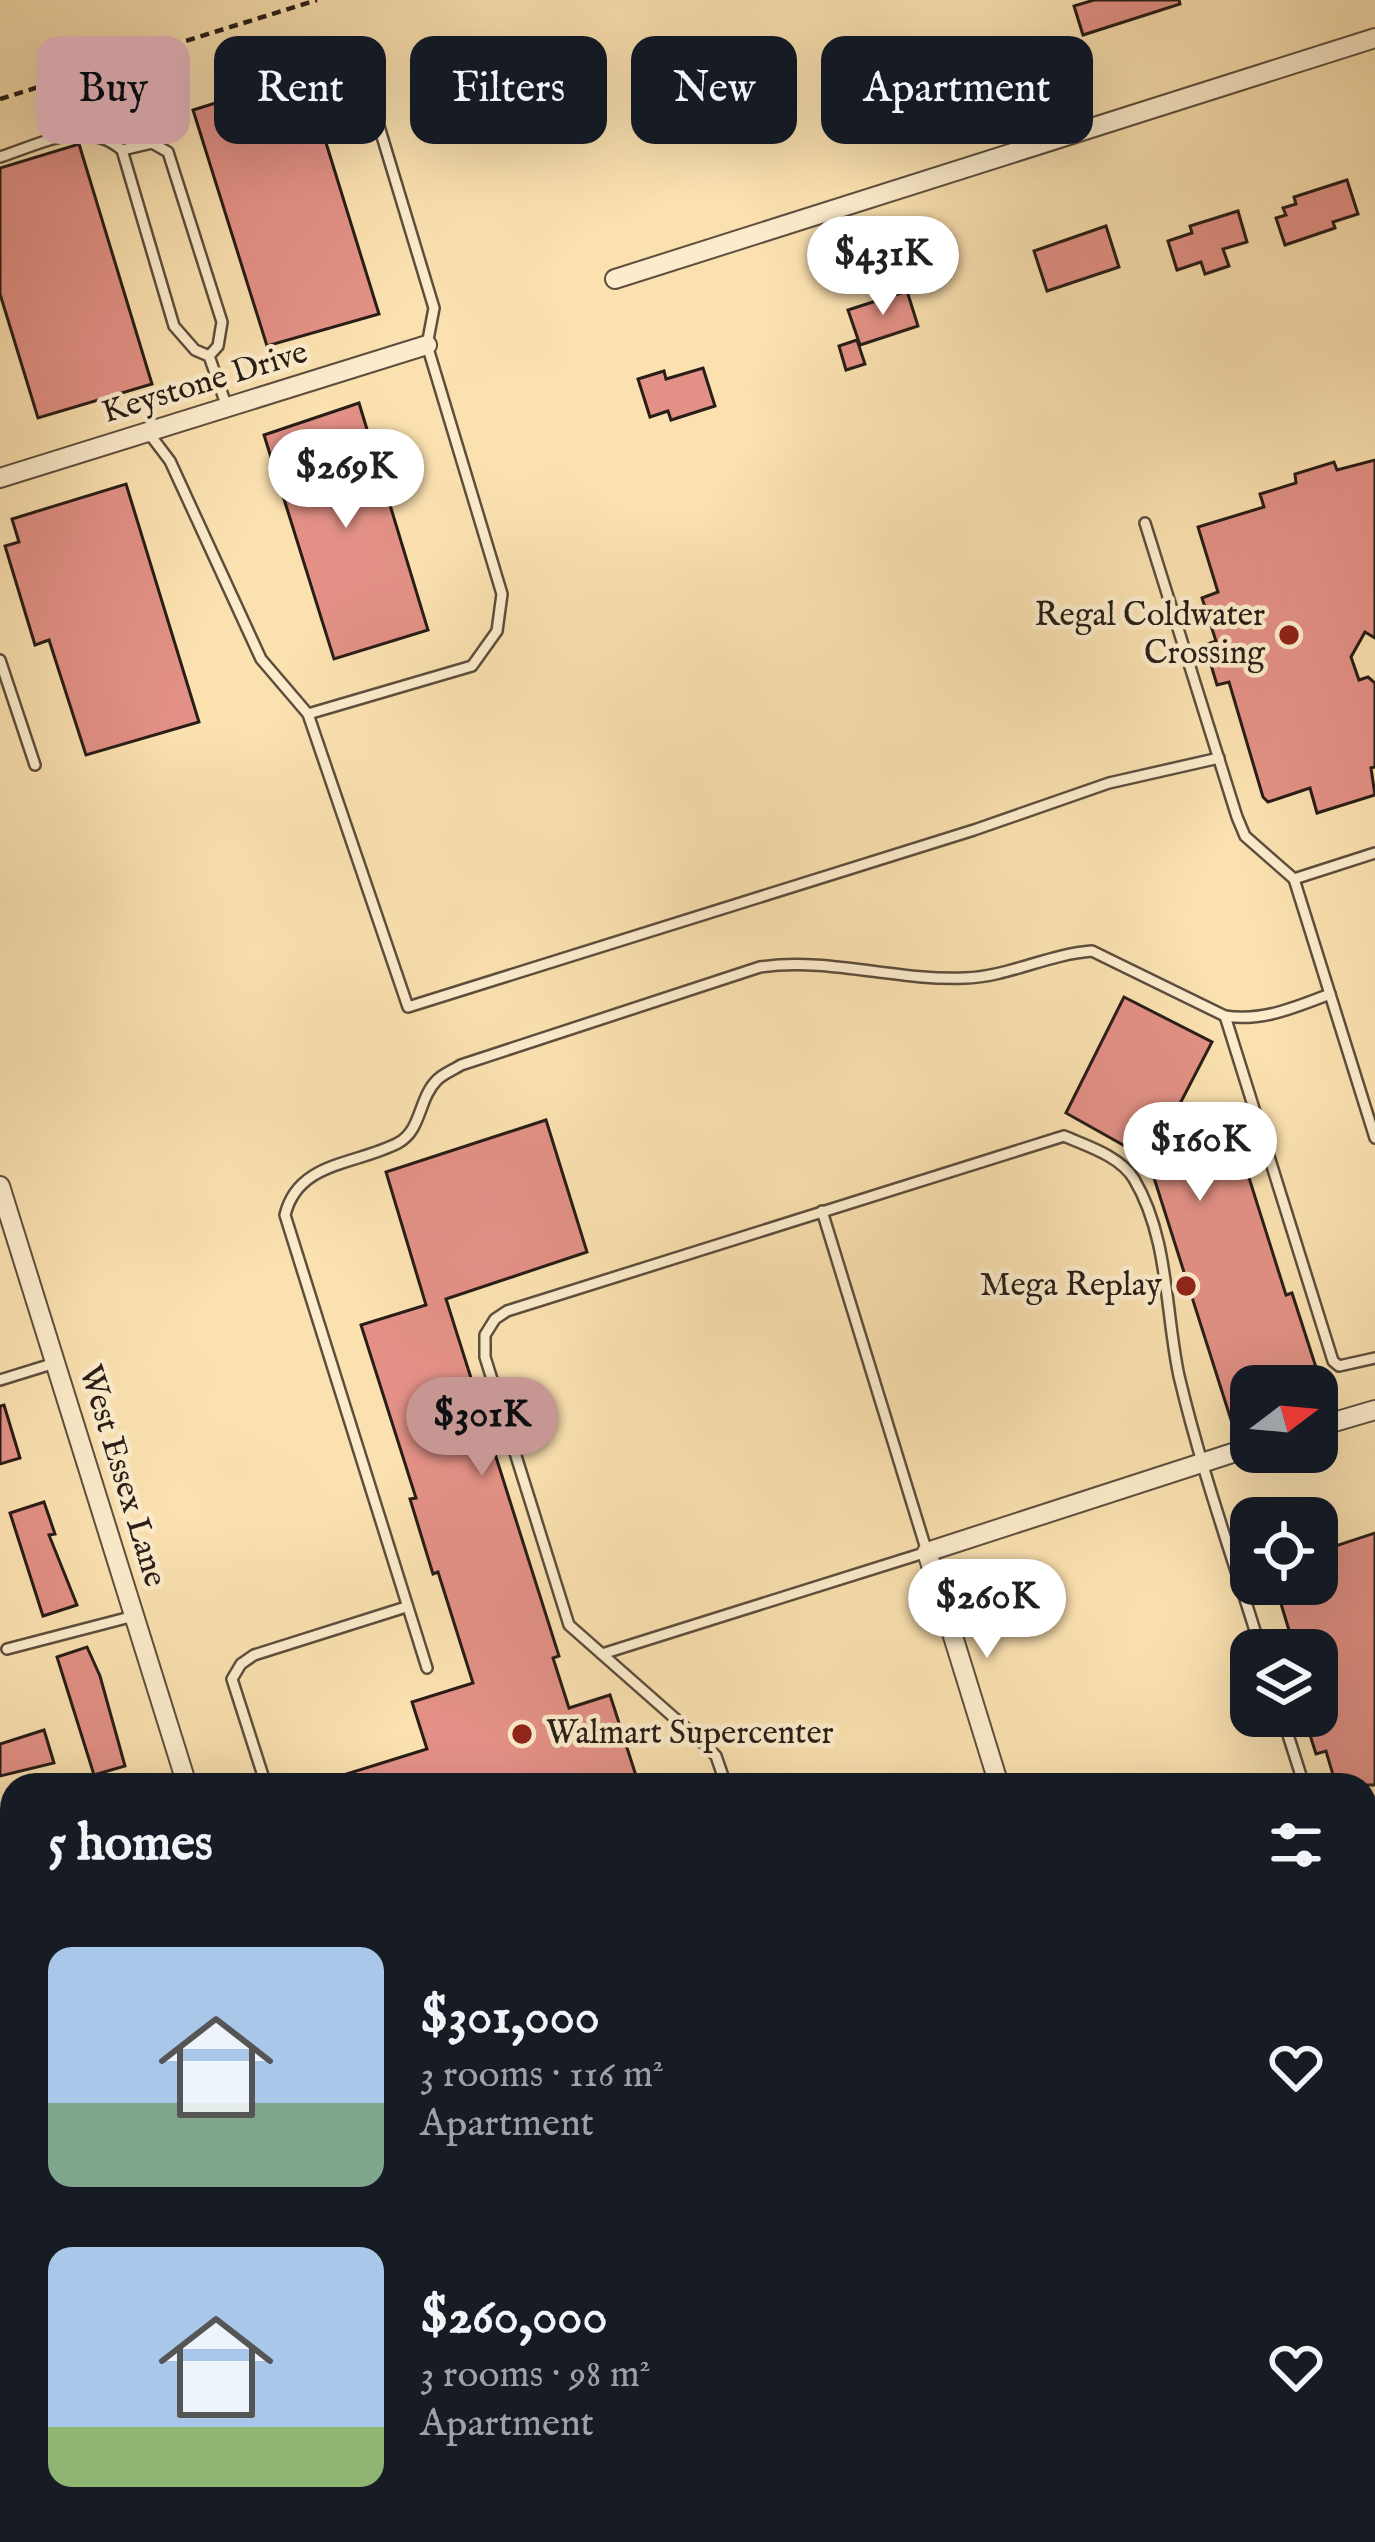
<!DOCTYPE html>
<meta charset="utf-8">
<style>
:root{--surface:#171b24;--page:#20242c;--text:#f1f3f6;--muted:#9ea1a6;--accent:#c59692}
body{margin:0;font-family:"IM FELL English",serif;background:var(--page);color:var(--text);height:100vh;display:flex;flex-direction:column;font-size:45px;white-space:nowrap}
*{box-sizing:border-box;margin:0}
p{font-size:39px;color:var(--muted)}
.icon{flex:none;width:66px;height:66px;fill:none;stroke:currentColor;stroke-width:2;stroke-linecap:round;stroke-linejoin:round}
.map{position:relative;flex:1;overflow:hidden}
.details{position:absolute;left:0px;top:1773px;width:1377px;height:771px;display:flex;flex-direction:column;background:var(--surface);border-radius:36px 36px 0 0;box-shadow:0 12px 48px #0002}
.details>*{flex:none}
.guide{position:absolute;left:36px;top:36px;width:1305px;height:108px;display:flex;gap:24px}
.needle{width:78px;rotate:74deg}
.tools{position:absolute;left:1230px;top:1365px;display:grid;gap:24px}
.tools a{display:grid;place-items:center;width:108px;height:108px;border-radius:24px;background:var(--surface);box-shadow:0 12px 48px #0002;font-size:60px}
.price{position:absolute;translate:-50% -102px;padding:0 27px;border-radius:42px;background:#fff;color:#222;font-size:39px;line-height:78px;filter:drop-shadow(0 3px 6px #0008)}
.price::after{content:'';position:absolute;left:50%;top:72px;width:36px;height:27px;margin-left:-18px;background:inherit;clip-path:polygon(0 0,100% 0,50% 100%)}
.price.selected{background:var(--accent);color:#111}
ul{padding:0;list-style:none}
li{display:flex;align-items:center;gap:36px;height:300px;padding:0 48px}
li span{display:grid;place-items:center;flex:none;width:336px;height:240px;border-radius:24px;color:#555}
li>.icon{margin-inline-start:auto}
span .icon{width:144px;height:144px;fill:#fffc;stroke-width:1}
li b{font-size:51px}
h2{display:flex;justify-content:space-between;align-items:center;height:144px;padding:0 48px;font-size:51px}
.pill{padding:0 42px;border-radius:24px;background:var(--surface);box-shadow:0 12px 48px #0002;font-size:42px;line-height:108px}
.pill.selected{background:var(--accent);color:#111}
.map>svg:first-child{display:block}
.building{fill:#e39186;stroke:#281d17;stroke-width:3}
.lines{fill:none;stroke-linecap:round;stroke-linejoin:round}
.service-casing{stroke:#5d4e3d;stroke-width:14}
.minor-casing{stroke:#5d4e3d;stroke-width:22}
.primary-casing{stroke:#281d17;stroke-width:34}
.path{stroke:#281d17;stroke-width:4.5;stroke-dasharray:9 6;stroke-linecap:butt}
.service{stroke:#fceccc;stroke-width:9}
.minor{stroke:#fceccc;stroke-width:18}
.primary{stroke:#fbe1b0;stroke-width:30}
.poi-dot{fill:#8f2418;stroke:#fceccc;stroke-width:4.5}
.labels{text-anchor:middle;dominant-baseline:central;stroke-width:9;stroke-linejoin:round;paint-order:stroke}
.street-label{font-size:33px;fill:#281d17;stroke:#fceccc}
.poi-label{font-size:33px;fill:#281d17;stroke:#fceccc;text-anchor:end}
</style>
<div class="map">
<svg width="1375" height="2542" viewBox="0 0 1375 2542">
<rect width="100%" height="100%" fill="#fbe1b0"/>
<filter id="stains"><feTurbulence type="fractalNoise" baseFrequency=".00167" numOctaves="4"/><feColorMatrix values="0 0 0 0 .2 0 0 0 0 .09 0 0 0 0 .02 0 0 0 .5 -.17"/></filter>
<radialGradient id="worn" r=".72"><stop offset=".6" stop-color="#630" stop-opacity="0"/><stop offset="1" stop-color="#630" stop-opacity=".3"/></radialGradient>
<!-- building -->
<g class="building">
<polygon points="1094,0 1179,0 1180,4 1083,35 1074,6"/>
<polygon points="305,75 379,314 267,346 193,110"/>
<polygon points="79,144 152,384 38,418 0,294 0,168"/>
<polygon points="1347,180 1358,214 1333,222 1335,228 1285,245 1276,218 1286,215 1283,208 1296,204 1294,197"/>
<polygon points="1238,211 1247,242 1223,249 1229,266 1205,274 1201,262 1177,270 1168,241 1192,233 1190,226"/>
<polygon points="1106,226 1119,267 1047,291 1034,251"/>
<polygon points="907,291 918,326 860,345 848,310"/>
<polygon points="857,340 865,364 846,370 839,346"/>
<polygon points="703,368 715,406 671,420 668,411 650,417 638,379 664,371 666,379"/>
<polygon points="359,403 428,630 334,659 264,435"/>
<polygon points="1375,460 1375,638 1365,632 1351,657 1359,680 1368,677 1375,683 1375,767 1371,768 1375,795 1317,813 1310,788 1268,802 1263,797 1229,682 1217,685 1205,645 1216,641 1202,598 1218,592 1198,527 1264,507 1260,494 1296,483 1295,474 1334,462 1337,470"/>
<polygon points="126,484 199,722 86,755 49,640 35,645 5,546 19,542 12,519"/>
<polygon points="1124,997 1212,1042 1157,1148 1233,1127 1286,1295 1292,1293 1322,1386 1251,1386 1251,1420 1233,1426 1148,1159 1066,1113"/>
<polygon points="546,1120 587,1252 446,1299 559,1656 553,1658 569,1708 610,1695 639,1785 325,1785 324,1781 427,1749 412,1702 473,1683 438,1572 433,1574 410,1499 416,1498 361,1325 426,1305 386,1172"/>
<polygon points="4,1405 20,1458 0,1464 0,1406"/>
<polygon points="44,1502 55,1534 49,1535 77,1605 43,1616 10,1513"/>
<polygon points="1375,1533 1375,1785 1336,1785 1326,1751 1316,1754 1304,1716 1317,1716 1317,1650 1295,1650 1275,1584 1317,1584 1317,1552"/>
<polygon points="87,1647 100,1676 125,1766 94,1775 57,1657"/>
<polygon points="44,1730 54,1763 0,1776 0,1744"/>
</g>
<g class="lines">
<defs>
<g id="service">
<polyline points="122,150 152,143 168,152 222,322 218,346 209,356"/>
<path d="M0,157C41,144 85,118 122,150L174,326L195,350L209,356L227,407"/>
<polyline points="148,432 170,461 261,659 308,714 408,1007 974,830 1109,783 1219,758"/>
<polyline points="1145,523 1237,817 1245,836 1294,879 1375,1138"/>
<polyline points="0,660 35,765"/>
<polyline points="308,714 472,666 497,631 502,594 427,345 434,308 365,80"/>
<polyline points="1294,879 1375,853"/>
<polyline points="1225,1016 1333,1361 1339,1366 1375,1358"/>
<polyline points="0,1380 55,1363"/>
<polyline points="7,1649 134,1616"/>
<polyline points="602,1654 927,1552 822,1211"/>
<path d="M427,1668L285,1215C298,1161 356,1165 398,1143C422,1130 418,1099 437,1080C443,1074 453,1070 461,1065L760,967C829,957 896,981 965,978C1007,977 1049,954 1092,951L1225,1016C1263,1022 1295,1007 1330,994"/>
<polyline points="1282,1716 1304,1785"/>
<polyline points="266,1785 232,1679 241,1664 254,1655 406,1607"/>
<path d="M726,1785L716,1756L704,1744L569,1625L485,1357V1335L495,1319L507,1311L1064,1136C1087,1146 1120,1156 1134,1179C1169,1238 1165,1311 1179,1376C1201,1469 1233,1559 1261,1650"/>
<polyline points="0,1929 12,1925"/>
<polyline points="1365,1955 1375,1952"/>
<polyline points="1365,2144 1375,2176"/>
<polyline points="1365,2284 1375,2281"/>
<polyline points="1131,2532 1133,2542"/>
<polyline points="1343,2532 1346,2542"/>
<polyline points="1162,2542 1163,2532"/>
<polyline points="1266,2542 1297,2532"/>
</g>
<g id="minor">
<polyline points="615,279 1375,38"/>
<polyline points="0,478 427,345"/>
<polyline points="0,1186 187,1785"/>
<polyline points="1317,1427 1375,1410"/>
<polyline points="999,1785 927,1552 1251,1447"/>
<polyline points="0,2492 12,2488"/>
<polyline points="423,2532 426,2542"/>
</g>
<g id="primary">
<polyline points="1365,2366 1375,2363"/>
<polyline points="1365,2421 1375,2417"/>
<polyline points="825,2542 858,2532"/>
<polyline points="902,2542 921,2532"/>
<polyline points="938,2542 957,2532"/>
<polyline points="984,2542 1017,2532"/>
</g>
</defs>
<!-- service casing -->
<use href="#service" class="service-casing"/>
<!-- minor casing -->
<use href="#minor" class="minor-casing"/>
<!-- primary casing -->
<use href="#primary" class="primary-casing"/>
<!-- path -->
<polyline class="path" points="0,99 317,0"/>
<!-- service -->
<use href="#service" class="service"/>
<!-- minor -->
<use href="#minor" class="minor"/>
<!-- primary -->
<use href="#primary" class="primary"/>
</g>
<!-- markers -->
<g class="poi-dot">
<circle cx="1289" cy="635" r="12"/>
<circle cx="1186" cy="1286" r="12"/>
<circle cx="522" cy="1734" r="12"/>
</g>
<g class="labels">
<!-- street labels -->
<g class="street-label">
<text transform="translate(205 383) rotate(-17)">Keystone Drive</text>
<text transform="translate(122 1476) rotate(73)">West Essex Lane</text>
</g>
<!-- poi labels -->
<g class="poi-label">
<text x="1265" y="616">Regal Coldwater<tspan x="1265" dy="38">Crossing</tspan></text>
<text x="1162" y="1286">Mega Replay</text>
<text x="546" y="1734" text-anchor="start">Walmart Supercenter</text>
</g>
</g>
<rect width="100%" height="100%" filter="url(#stains)"/>
<rect width="100%" height="100%" fill="url(#worn)"/>
</svg>
<div class="tools">
<a><svg class="needle" viewBox="-14 -14 28 28"><path d="M0-13l5 13h-10z" fill="#e53935"/><path d="M0 13l5-13h-10z" fill="#9ea1a6"/></svg></a>
<a><svg class="icon" aria-label="locate" viewBox="0 0 24 24"><circle cx="12" cy="12" r="6"/><path d="M12 2v4M12 18v4M2 12h4M18 12h4"/></svg></a>
<a><svg class="icon" aria-label="layers" viewBox="0 0 24 24"><path d="M12 4l9 5-9 5-9-5zM3 14l9 5 9-5"/></svg></a>
</div>
<b class="price" style="left:883px;top:318px">$431K</b>
<b class="price" style="left:346px;top:531px">$269K</b>
<b class="price" style="left:1200px;top:1204px">$160K</b>
<b class="price selected" style="left:482px;top:1479px">$301K</b>
<b class="price" style="left:987px;top:1661px">$260K</b>
<div class="guide">
<a class="pill selected">Buy</a>
<a class="pill">Rent</a>
<a class="pill">Filters</a>
<a class="pill">New</a>
<a class="pill">Apartment</a>
</div>
<section class="details">
<h2>5 homes<svg class="icon" aria-label="filters" viewBox="0 0 24 24"><path d="M4 7h16M4 17h16"/><circle cx="9" cy="7" r="2"/><circle cx="15" cy="17" r="2"/></svg></h2>
<ul>
<li><span style="background:linear-gradient(#a9c7e8 65%,#7fa58c 0)"><svg class="icon" aria-label="home" viewBox="0 0 24 24"><path d="M3 11l9-7 9 7M6 9v11h12V9"/></svg></span><div><b>$301,000</b><p>3 rooms · 116 m²</p><p>Apartment</p></div><svg class="icon" aria-label="heart" viewBox="0 0 24 24"><path d="M12 20l-8-8c-3-5 5-10 8-4 3-6 11-1 8 4z"/></svg></li>
<li><span style="background:linear-gradient(#a9c7e8 75%,#8fb573 0)"><svg class="icon" aria-label="home" viewBox="0 0 24 24"><path d="M3 11l9-7 9 7M6 9v11h12V9"/></svg></span><div><b>$260,000</b><p>3 rooms · 98 m²</p><p>Apartment</p></div><svg class="icon" aria-label="heart" viewBox="0 0 24 24"><path d="M12 20l-8-8c-3-5 5-10 8-4 3-6 11-1 8 4z"/></svg></li>
</ul>
</section>
</div>
